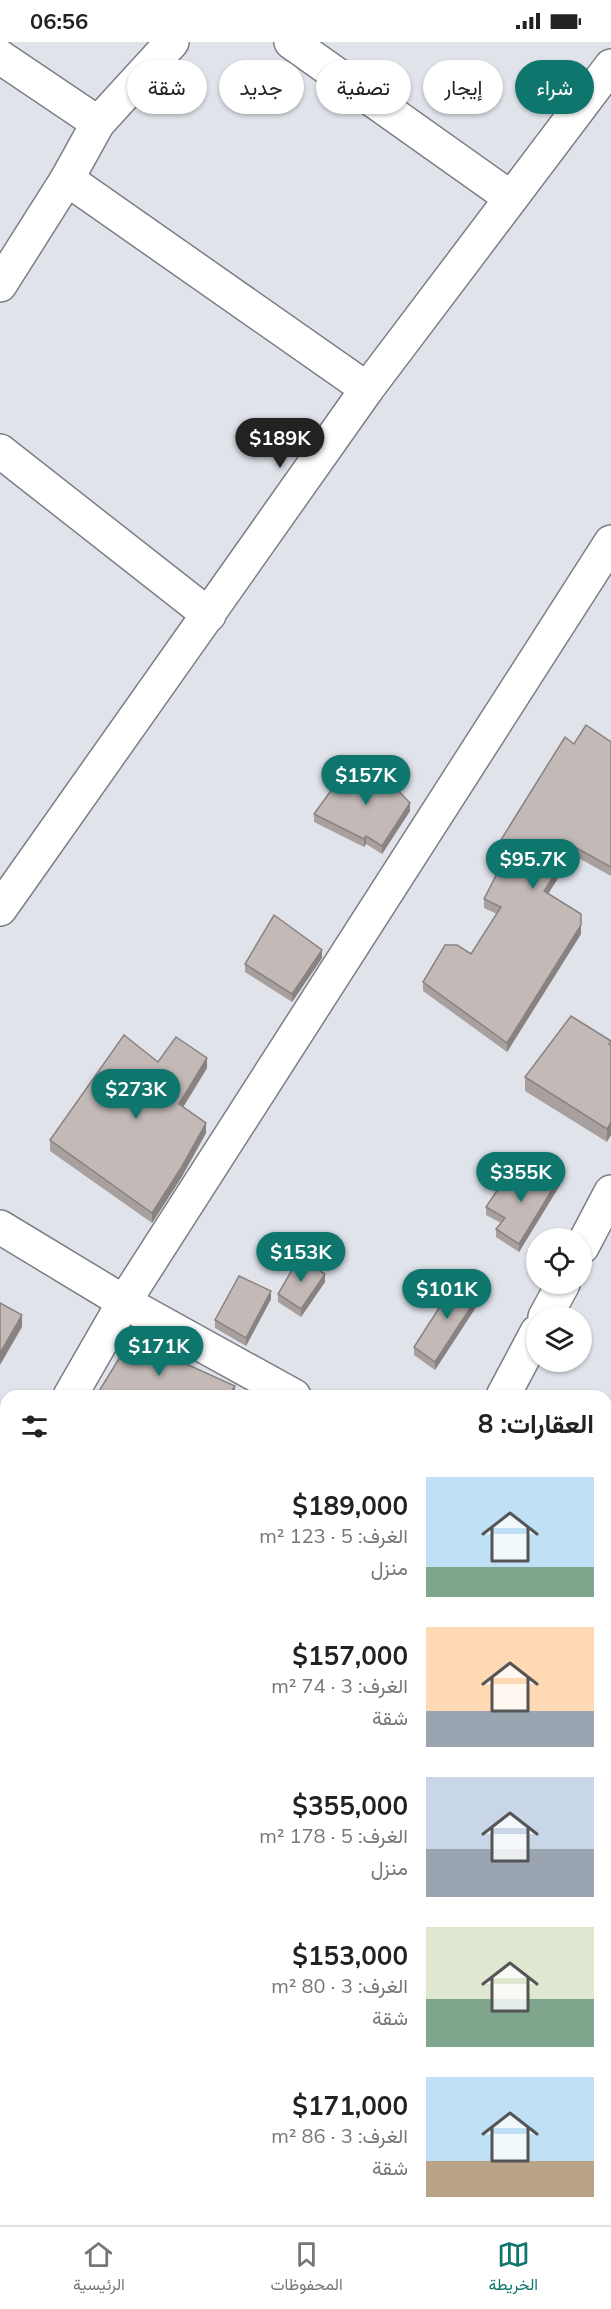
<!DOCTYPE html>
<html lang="ar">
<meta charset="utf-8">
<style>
:root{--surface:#fff;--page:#f2f2f2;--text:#222;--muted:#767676;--line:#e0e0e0;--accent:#0f766e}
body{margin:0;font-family:Mulish,Vazirmatn,sans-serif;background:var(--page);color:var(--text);direction:rtl;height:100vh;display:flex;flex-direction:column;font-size:22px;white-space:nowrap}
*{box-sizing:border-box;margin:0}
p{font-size:20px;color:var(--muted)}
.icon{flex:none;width:33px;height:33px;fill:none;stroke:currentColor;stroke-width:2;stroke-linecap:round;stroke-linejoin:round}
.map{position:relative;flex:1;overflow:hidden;direction:ltr}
.details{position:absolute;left:0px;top:1348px;width:612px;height:836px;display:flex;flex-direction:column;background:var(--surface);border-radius:18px 18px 0 0;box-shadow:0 2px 4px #0004;direction:rtl}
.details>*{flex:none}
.banner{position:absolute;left:18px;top:18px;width:576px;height:54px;direction:rtl;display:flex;gap:12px}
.fabs{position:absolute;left:526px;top:1186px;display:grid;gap:12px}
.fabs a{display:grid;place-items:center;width:66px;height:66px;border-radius:50%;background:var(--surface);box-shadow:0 2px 4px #0004;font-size:30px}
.price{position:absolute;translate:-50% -51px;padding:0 14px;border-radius:21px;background:var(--accent);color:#fff;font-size:20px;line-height:39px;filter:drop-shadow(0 2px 3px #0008)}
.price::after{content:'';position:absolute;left:50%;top:36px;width:18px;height:14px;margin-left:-9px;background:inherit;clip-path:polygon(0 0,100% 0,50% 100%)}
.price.current{background:#222;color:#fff}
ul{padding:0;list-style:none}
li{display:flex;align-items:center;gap:18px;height:150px;padding:0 18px}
li span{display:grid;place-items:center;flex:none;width:168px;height:120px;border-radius:0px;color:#555}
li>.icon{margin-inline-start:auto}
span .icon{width:72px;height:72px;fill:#fffc;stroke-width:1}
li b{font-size:26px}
h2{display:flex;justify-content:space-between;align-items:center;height:72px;padding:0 18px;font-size:26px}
.chip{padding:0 21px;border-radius:27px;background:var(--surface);box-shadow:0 2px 4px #0004;font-size:21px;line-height:54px}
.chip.current{background:var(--accent);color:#fff}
.status{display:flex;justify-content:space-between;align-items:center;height:42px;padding:0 30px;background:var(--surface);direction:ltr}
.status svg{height:16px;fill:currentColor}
.menu{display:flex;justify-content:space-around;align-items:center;height:84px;border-top:2px solid var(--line);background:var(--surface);font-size:16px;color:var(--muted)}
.menu a{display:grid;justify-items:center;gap:3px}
.menu .current{color:var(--accent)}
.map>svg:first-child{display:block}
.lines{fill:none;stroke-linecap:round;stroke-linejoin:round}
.minor-casing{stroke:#7c7e85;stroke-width:36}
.minor{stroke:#fff;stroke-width:33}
.wall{fill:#a8a09e}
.shaded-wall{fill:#888281}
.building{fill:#c3bab8;stroke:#888281;stroke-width:1.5}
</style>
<div class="status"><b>06:56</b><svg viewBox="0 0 49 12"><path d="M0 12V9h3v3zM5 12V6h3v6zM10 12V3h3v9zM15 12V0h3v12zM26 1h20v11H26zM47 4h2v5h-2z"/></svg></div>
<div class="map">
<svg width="611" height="2183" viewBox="0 0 611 2183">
<rect width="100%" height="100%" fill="#e1e3eb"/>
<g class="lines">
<defs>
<g id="minor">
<polyline points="291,0 511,156"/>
<polyline points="0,15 98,81"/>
<polyline points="67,137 367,347"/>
<polyline points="0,243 67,137 98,81 172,0"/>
<polyline points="0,409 209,573"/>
<polyline points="0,867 367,347 611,24"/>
<polyline points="0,1185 124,1260 294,1354"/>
<polyline points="582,1205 611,1150"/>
<polyline points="545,1275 563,1242"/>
<polyline points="70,1354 124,1260 611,500"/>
<polyline points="503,1354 537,1290"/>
<polyline points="0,1475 6,1464"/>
<polyline points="606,1500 611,1502"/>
<polyline points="0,1589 6,1593"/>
</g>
</defs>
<!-- minor casing -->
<use href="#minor" class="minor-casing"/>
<!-- minor -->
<use href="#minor" class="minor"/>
</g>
<!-- wall -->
<g class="wall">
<polygon points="611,700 611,834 573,813 548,852 581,892 507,1010 423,949 423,940 471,912 497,872 484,866 484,857 502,822 494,818 494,809 574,702"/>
<polygon points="396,745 410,769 382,812 366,802 364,805 314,780 314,772 354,749"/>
<polygon points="322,916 292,960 245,930 245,922"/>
<polygon points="611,1003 607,1100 525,1049 525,1035"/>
<polygon points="158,1020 207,1026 183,1065 206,1091 181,1136 152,1181 50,1109 50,1098"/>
<polygon points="560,1143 519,1210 496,1195 496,1187 501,1181 486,1173 486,1165 530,1145"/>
<polygon points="325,1240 301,1275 278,1260 278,1252"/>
<polygon points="271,1257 246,1304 215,1286 215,1278"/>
<polygon points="480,1259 435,1328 414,1313 414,1305"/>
<polygon points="606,1522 611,1524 611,1724 606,1721"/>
<polygon points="611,1848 611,1875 606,1872 606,1860"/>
</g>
<!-- shaded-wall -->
<g class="shaded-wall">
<polygon points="410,761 410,769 382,812 382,804"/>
<polygon points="366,794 366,802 364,805 364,797"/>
<polygon points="573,804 573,813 544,858 544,849"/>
<polygon points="581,883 581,892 507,1010 507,1001"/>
<polygon points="322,908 322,916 292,960 292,952"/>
<polygon points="207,1016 207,1026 179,1072 179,1062"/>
<polygon points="611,1080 611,1093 607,1100 607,1087"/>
<polygon points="206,1081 206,1091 181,1136 152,1181 152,1171"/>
<polygon points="560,1135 560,1143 519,1210 519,1202"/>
<polygon points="325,1232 325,1240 301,1275 301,1267"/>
<polygon points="271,1249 271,1257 246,1304 246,1296"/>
<polygon points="480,1251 480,1259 435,1328 435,1320"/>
<polygon points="22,1273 22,1285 0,1323 0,1311"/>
<polygon points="235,1344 235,1354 229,1354"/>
</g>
<!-- building -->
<g class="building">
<polygon points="586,683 611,700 611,825 573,804 544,849 581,872 581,883 507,1001 423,940 445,903 457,903 471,912 501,865 484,857 505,816 494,809 565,695 574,702"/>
<polygon points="374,719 396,737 393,743 410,761 382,804 366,794 364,797 314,772 338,739 354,749"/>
<polygon points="274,873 322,908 292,952 245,922"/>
<polygon points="571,974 611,999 609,1002 611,1003 611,1080 607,1087 525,1035"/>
<polygon points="124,993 158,1020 176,995 207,1016 179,1062 206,1081 181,1126 152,1171 50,1098"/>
<polygon points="545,1125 560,1135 519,1202 496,1187 505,1176 486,1165 509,1131 530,1145"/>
<polygon points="299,1216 325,1232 301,1267 278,1252"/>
<polygon points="239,1234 271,1249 246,1296 215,1278"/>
<polygon points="457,1238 480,1251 435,1320 414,1305"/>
<polygon points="0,1261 22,1273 0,1311"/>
<polygon points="131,1297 235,1344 229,1354 96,1354"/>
<polygon points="606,1522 611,1524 611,1710 606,1708"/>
<polygon points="611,1848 611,1867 606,1865 606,1860"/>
</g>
</svg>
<div class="fabs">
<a><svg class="icon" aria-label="locate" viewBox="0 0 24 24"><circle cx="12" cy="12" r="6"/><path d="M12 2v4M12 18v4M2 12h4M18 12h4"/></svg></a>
<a><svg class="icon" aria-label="layers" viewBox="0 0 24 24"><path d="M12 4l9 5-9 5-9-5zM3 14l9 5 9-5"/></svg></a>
</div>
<b class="price current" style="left:280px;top:427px">$189K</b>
<b class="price" style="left:366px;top:764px">$157K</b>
<b class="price" style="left:533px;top:848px">$95.7K</b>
<b class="price" style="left:136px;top:1078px">$273K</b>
<b class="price" style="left:521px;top:1161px">$355K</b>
<b class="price" style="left:301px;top:1241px">$153K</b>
<b class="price" style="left:447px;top:1278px">$101K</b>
<b class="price" style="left:159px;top:1335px">$171K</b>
<div class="banner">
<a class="chip current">شراء</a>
<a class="chip">إيجار</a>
<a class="chip">تصفية</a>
<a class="chip">جديد</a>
<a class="chip">شقة</a>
</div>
<section class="details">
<h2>العقارات: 8<svg class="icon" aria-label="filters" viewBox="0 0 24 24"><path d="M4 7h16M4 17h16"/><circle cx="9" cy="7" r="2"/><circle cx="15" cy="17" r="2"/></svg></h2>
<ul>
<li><span style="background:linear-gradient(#bfe0f5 75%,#7fa58c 0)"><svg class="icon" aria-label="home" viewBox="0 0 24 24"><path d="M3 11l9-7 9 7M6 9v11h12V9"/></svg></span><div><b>$189,000</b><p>الغرف: 5 · 123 m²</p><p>منزل</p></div></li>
<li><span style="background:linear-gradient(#ffd9b3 70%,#9aa5b1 0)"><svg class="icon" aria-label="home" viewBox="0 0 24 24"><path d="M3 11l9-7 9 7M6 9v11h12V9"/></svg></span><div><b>$157,000</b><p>الغرف: 3 · 74 m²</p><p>شقة</p></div></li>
<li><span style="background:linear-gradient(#c9d6e8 60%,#9aa5b1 0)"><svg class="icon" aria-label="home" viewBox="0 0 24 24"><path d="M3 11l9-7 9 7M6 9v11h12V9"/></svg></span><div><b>$355,000</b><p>الغرف: 5 · 178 m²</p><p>منزل</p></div></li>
<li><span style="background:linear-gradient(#dfe7d0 60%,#7fa58c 0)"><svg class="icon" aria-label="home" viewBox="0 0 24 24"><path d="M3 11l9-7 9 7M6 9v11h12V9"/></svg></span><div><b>$153,000</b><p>الغرف: 3 · 80 m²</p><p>شقة</p></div></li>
<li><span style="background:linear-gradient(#bfe0f5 70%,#b9a48a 0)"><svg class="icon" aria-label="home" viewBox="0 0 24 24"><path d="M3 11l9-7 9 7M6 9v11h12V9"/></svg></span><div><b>$171,000</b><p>الغرف: 3 · 86 m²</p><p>شقة</p></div></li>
</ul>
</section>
</div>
<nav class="menu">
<a class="current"><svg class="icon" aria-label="map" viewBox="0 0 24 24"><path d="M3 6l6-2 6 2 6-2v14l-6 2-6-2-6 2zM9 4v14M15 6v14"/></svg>الخريطة</a>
<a><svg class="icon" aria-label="saved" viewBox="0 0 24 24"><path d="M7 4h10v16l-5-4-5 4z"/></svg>المحفوظات</a>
<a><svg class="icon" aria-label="home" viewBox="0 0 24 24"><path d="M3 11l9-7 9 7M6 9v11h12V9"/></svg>الرئيسية</a>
</nav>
